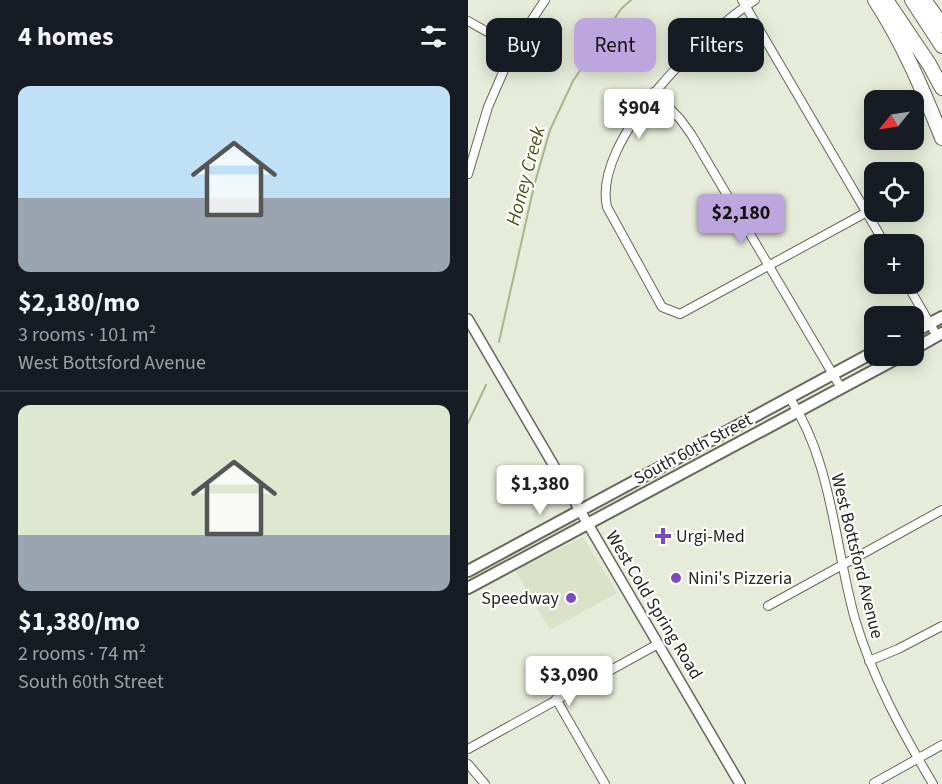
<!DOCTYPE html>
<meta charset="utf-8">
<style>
:root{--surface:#171b24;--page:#20242c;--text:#f1f3f6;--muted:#9ea1a6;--line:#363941;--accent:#bda6de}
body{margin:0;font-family:"Source Sans 3",sans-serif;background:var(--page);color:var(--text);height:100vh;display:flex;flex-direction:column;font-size:22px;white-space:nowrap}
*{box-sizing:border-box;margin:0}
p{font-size:20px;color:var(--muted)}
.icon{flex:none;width:33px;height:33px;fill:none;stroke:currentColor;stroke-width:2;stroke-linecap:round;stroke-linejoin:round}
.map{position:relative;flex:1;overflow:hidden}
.details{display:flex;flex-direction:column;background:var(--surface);width:468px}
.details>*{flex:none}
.hud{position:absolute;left:18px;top:18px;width:366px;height:54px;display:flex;gap:12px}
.needle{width:39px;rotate:240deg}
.buttons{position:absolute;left:396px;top:90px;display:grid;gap:12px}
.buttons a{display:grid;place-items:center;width:60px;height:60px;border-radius:12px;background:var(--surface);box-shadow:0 3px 15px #0003;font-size:30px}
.price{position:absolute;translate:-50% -51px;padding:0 14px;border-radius:6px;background:#fff;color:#222;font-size:20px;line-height:39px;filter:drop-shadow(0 2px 3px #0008)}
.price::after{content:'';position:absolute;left:50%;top:36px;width:18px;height:14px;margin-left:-9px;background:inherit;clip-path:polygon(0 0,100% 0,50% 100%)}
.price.active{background:var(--accent);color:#111}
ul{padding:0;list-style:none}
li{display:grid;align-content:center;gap:12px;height:318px;padding:0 18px}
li+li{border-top:2px solid var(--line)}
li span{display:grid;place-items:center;height:186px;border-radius:12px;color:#555}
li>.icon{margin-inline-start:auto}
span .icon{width:108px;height:108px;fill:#fffc;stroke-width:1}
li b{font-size:26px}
h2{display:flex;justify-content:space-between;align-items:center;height:72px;padding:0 18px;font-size:26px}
.pill{padding:0 21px;border-radius:12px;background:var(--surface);box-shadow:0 3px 15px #0003;font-size:21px;line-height:54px}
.pill.active{background:var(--accent);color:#111}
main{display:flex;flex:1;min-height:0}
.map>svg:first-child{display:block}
.built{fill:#d9e1c7}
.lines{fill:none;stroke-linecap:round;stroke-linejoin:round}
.stream{stroke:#a9b58a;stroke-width:2}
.minor-casing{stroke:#646959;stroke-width:10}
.tertiary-casing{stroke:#646959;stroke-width:12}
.secondary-casing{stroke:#646959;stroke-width:14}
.motorway-casing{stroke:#646959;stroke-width:16}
.minor{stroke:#fff;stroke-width:8}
.tertiary{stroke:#fff;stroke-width:9}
.secondary{stroke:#fff;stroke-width:10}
.motorway{stroke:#fff;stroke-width:14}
.poi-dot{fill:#7d49c0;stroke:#fff;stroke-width:2}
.labels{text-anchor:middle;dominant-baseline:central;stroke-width:4.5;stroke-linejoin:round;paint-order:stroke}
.street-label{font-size:18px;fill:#24261f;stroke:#fff}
.poi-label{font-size:18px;fill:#24261f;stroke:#fff;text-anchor:start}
.water-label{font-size:20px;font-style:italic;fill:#4a5815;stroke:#fff}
</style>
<main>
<section class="details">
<h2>4 homes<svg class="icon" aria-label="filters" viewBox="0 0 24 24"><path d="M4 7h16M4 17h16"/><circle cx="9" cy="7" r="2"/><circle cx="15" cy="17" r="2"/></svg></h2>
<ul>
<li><span style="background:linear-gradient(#bfe0f5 60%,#9aa5b1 0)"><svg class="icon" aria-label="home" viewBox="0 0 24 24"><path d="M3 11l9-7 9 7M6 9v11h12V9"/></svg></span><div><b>$2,180/mo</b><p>3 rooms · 101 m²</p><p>West Bottsford Avenue</p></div></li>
<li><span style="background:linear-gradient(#dfe7d0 70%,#9aa5b1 0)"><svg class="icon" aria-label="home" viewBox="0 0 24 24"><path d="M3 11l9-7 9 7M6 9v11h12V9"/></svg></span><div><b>$1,380/mo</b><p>2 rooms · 74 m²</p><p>South 60th Street</p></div></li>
</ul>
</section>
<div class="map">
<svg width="474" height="784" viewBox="0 0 474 784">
<rect width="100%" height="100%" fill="#e6ecd9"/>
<!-- built -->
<polygon class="built" points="115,537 149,593 82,630 47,570"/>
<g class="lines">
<!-- stream -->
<g class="stream">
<polyline points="31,342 66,186 82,130 105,81 153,9 163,0"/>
<polyline points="0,423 18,385"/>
</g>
<defs>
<g id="minor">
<polyline points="274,0 417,244"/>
<path d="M287,0C236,33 124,140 139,207L194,307L212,314L399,212"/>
<polyline points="0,21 46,47"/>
<polyline points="186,92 212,119 223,134 373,388"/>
<polyline points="0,174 20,107 46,47 77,0"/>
<polyline points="439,284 469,336"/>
<path d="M321,397C365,463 366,545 387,619C404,677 434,732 465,784"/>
<polyline points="300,606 474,510"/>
<polyline points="401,661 430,649 474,626"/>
<polyline points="88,699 137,784"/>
<polyline points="0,749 190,644"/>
<polyline points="0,764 17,784"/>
<polyline points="406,783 474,745"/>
</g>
<polyline id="tertiary" points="0,319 272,784"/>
<g id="secondary">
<polyline points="446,332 474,317"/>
<polyline points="446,349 474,333"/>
<polyline points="0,571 406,352"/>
<polyline points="0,588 433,356"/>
</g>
<g id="motorway">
<path d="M407,0C435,43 455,90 474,138"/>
<polyline points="418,0 461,64 474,88"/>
<polyline points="444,0 474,46"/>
<polyline points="456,0 474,25"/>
</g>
</defs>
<!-- minor casing -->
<use href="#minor" class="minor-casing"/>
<!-- tertiary casing -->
<use href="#tertiary" class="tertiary-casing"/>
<!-- secondary casing -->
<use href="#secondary" class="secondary-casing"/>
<!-- motorway casing -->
<use href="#motorway" class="motorway-casing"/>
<!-- minor -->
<use href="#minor" class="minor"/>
<!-- tertiary -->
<use href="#tertiary" class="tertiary"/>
<!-- secondary -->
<use href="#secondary" class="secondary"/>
<!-- motorway -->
<use href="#motorway" class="motorway"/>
</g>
<!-- markers -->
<g class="poi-dot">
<path d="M192 527h6v6h6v6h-6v6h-6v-6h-6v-6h6z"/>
<circle cx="208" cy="578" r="6"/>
<circle cx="103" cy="598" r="6"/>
</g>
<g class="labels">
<!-- street labels -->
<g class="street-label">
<text transform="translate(225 449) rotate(-28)">South 60th Street</text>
<text transform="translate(389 556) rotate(76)">West Bottsford Avenue</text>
<text transform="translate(186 605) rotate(59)">West Cold Spring Road</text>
</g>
<!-- poi labels -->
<g class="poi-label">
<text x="208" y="536">Urgi-Med</text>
<text x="220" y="578">Nini's Pizzeria</text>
<text x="91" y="598" text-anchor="end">Speedway</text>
</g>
<!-- water labels -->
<g class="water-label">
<text transform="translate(58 176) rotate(-75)">Honey Creek</text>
</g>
</g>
</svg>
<div class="buttons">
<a><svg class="needle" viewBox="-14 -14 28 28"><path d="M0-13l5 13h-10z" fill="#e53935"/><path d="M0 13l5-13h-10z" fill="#9ea1a6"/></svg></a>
<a><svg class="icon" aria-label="locate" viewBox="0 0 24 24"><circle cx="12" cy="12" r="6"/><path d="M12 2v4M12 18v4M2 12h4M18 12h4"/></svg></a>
<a>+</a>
<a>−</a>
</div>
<b class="price" style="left:171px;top:140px">$904</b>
<b class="price active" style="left:273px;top:245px">$2,180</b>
<b class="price" style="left:72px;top:516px">$1,380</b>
<b class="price" style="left:101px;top:707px">$3,090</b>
<div class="hud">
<a class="pill">Buy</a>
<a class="pill active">Rent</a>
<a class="pill">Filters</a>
</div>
</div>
</main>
